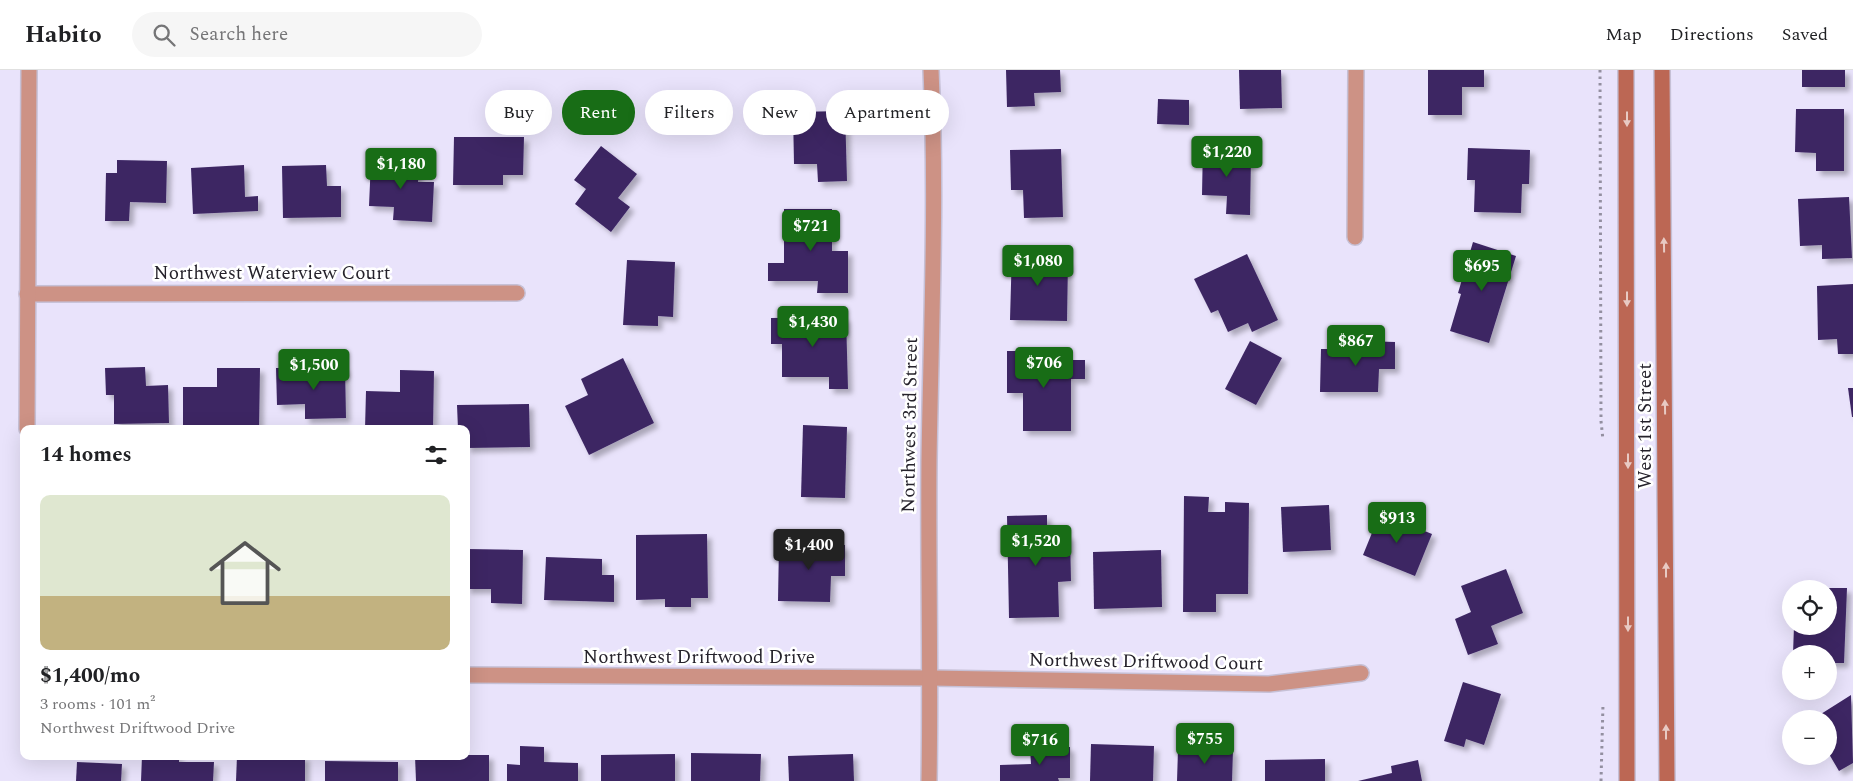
<!DOCTYPE html>
<meta charset="utf-8">
<style>
:root{--surface:#fff;--page:#f6f6f6;--text:#202124;--muted:#757577;--line:#e0e0e0;--accent:#186d16}
body{margin:0;font-family:Spectral,serif;background:var(--page);color:var(--text);height:100vh;display:flex;flex-direction:column;font-size:19px;white-space:nowrap}
*{box-sizing:border-box;margin:0}
p{font-size:16px;color:var(--muted)}
.icon{flex:none;width:28px;height:28px;fill:none;stroke:currentColor;stroke-width:2;stroke-linecap:round;stroke-linejoin:round}
.map{position:relative;flex:1;overflow:hidden}
.details{position:absolute;left:20px;top:355px;width:450px;height:335px;display:flex;flex-direction:column;background:var(--surface);border-radius:10px;box-shadow:0 5px 20px #0002}
.details>*{flex:none}
.top-card{position:absolute;left:485px;top:20px;width:475px;height:45px;display:flex;gap:10px}
.fabs{position:absolute;left:1782px;top:510px;display:grid;gap:10px}
.fabs a{display:grid;place-items:center;width:55px;height:55px;border-radius:50%;background:var(--surface);box-shadow:0 5px 20px #0002;font-size:25px}
.price{position:absolute;translate:-50% -42px;padding:0 11px;border-radius:5px;background:var(--accent);color:#fff;font-size:16px;line-height:32px;filter:drop-shadow(0 1px 2px #0008)}
.price::after{content:'';position:absolute;left:50%;top:30px;width:15px;height:11px;margin-left:-8px;background:inherit;clip-path:polygon(0 0,100% 0,50% 100%)}
.price.current{background:#222;color:#fff}
ul{padding:0;list-style:none}
li{display:grid;align-content:center;gap:10px;height:265px;padding:0 20px}
li span{display:grid;place-items:center;height:155px;border-radius:10px;color:#555}
li>.icon{margin-inline-start:auto}
span .icon{width:90px;height:90px;fill:#fffc;stroke-width:1}
li b{font-size:21px}
h2{display:flex;justify-content:space-between;align-items:center;height:60px;padding:0 20px;font-size:21px}
.tag{padding:0 18px;border-radius:22px;background:var(--surface);box-shadow:0 5px 20px #0002;font-size:18px;line-height:45px}
.tag.current{background:var(--accent);color:#fff}
header{display:flex;align-items:center;gap:30px;box-sizing:border-box;height:70px;padding:0 25px;background:var(--surface);border-bottom:1px solid var(--line)}
header strong{font-size:24px}
nav{display:flex;gap:28px;margin-inline-start:auto;font-size:18px}
.search{width:350px;height:45px;background:var(--page);display:flex;align-items:center;gap:12px;box-sizing:border-box;padding:0 18px;border-radius:28px;color:var(--muted);font-size:19px}
.map>svg:first-child{display:block}
.building{fill:#3d2664;filter:url(#shadow)}
.lines{fill:none;stroke-linecap:round;stroke-linejoin:round}
.street-casing{stroke:#c6c0d6;stroke-width:18}
.secondary-casing{stroke:#c6c0d6;stroke-width:18}
.path{stroke:#938fa0;stroke-width:3;stroke-dasharray:2.5 4;stroke-linecap:butt}
.street{stroke:#cd9285;stroke-width:15}
.secondary{stroke:#bc6754;stroke-width:15}
.oneway{fill:#e8cac3}
.labels{text-anchor:middle;dominant-baseline:central;stroke-width:5;stroke-linejoin:round;paint-order:stroke}
.street-label{font-size:19px;fill:#25222b;stroke:#fff}
</style>
<header>
<strong>Habito</strong>
<div class="search"><svg class="icon" aria-label="search" viewBox="0 0 24 24"><circle cx="10" cy="10" r="6"/><path d="M15 15l6 6"/></svg>Search here</div>
<nav><a>Map</a><a>Directions</a><a>Saved</a></nav>
</header>
<div class="map">
<svg width="1853" height="711" viewBox="0 0 1853 711">
<defs>
<filter id="shadow"><feDropShadow dx="4.5" dy="4.5" stdDeviation="2.5" flood-color="#0004"/></filter>
</defs>
<rect width="100%" height="100%" fill="#e9e3fb"/>
<!-- building -->
<g class="building">
<polygon points="1006,0 1060,0 1061,22 1034,23 1035,36 1007,37"/>
<polygon points="1239,0 1281,0 1282,38 1240,39"/>
<polygon points="1428,0 1484,0 1484,17 1462,17 1462,45 1428,45"/>
<rect x="1802" y="0" width="43" height="17"/>
<polygon points="1158,29 1189,30 1189,55 1157,54"/>
<polygon points="1796,39 1844,39 1844,101 1816,101 1816,83 1795,82"/>
<polygon points="845,41 847,111 818,112 817,94 794,94 793,42"/>
<polygon points="454,67 524,67 523,105 503,105 503,115 453,115"/>
<polygon points="1203,73 1227,73 1226,87 1251,88 1250,145 1226,144 1227,126 1202,125"/>
<polygon points="601,76 637,104 618,128 630,137 611,162 575,134 586,119 574,110"/>
<polygon points="1468,78 1530,80 1529,114 1522,114 1521,143 1474,142 1475,110 1467,110"/>
<polygon points="1061,79 1063,147 1024,148 1023,120 1011,120 1010,80"/>
<polygon points="117,90 167,91 166,133 130,132 129,151 105,151 106,103 117,103"/>
<polygon points="371,90 419,92 418,112 434,112 432,152 393,150 394,137 369,136"/>
<polygon points="244,95 245,127 258,126 258,141 193,144 191,98"/>
<polygon points="326,95 327,116 341,116 341,147 283,148 282,96"/>
<polygon points="1849,127 1852,188 1822,189 1822,175 1800,176 1798,129"/>
<polygon points="784,139 832,139 832,181 848,181 848,223 817,223 818,211 768,211 768,193 784,193"/>
<polygon points="1473,172 1516,186 1489,273 1450,261 1461,224 1458,223"/>
<polygon points="1012,179 1048,180 1047,191 1068,191 1067,251 1010,250"/>
<polygon points="1247,184 1278,250 1252,262 1248,253 1228,262 1218,240 1211,243 1194,209"/>
<polygon points="627,190 675,192 673,247 658,246 658,256 623,255"/>
<polygon points="1853,214 1853,284 1838,284 1837,269 1818,270 1817,216"/>
<polygon points="846,247 848,319 829,319 829,307 782,307 782,274 771,274 771,248"/>
<polygon points="1250,271 1282,288 1256,335 1225,319"/>
<polygon points="1364,271 1395,272 1395,299 1379,299 1378,322 1320,322 1321,279 1364,279"/>
<polygon points="1007,281 1035,281 1035,290 1085,290 1085,309 1071,309 1071,361 1023,361 1023,323 1007,323"/>
<polygon points="623,288 654,353 589,385 565,336 588,325 581,309"/>
<polygon points="145,297 146,316 168,315 169,353 114,354 114,325 106,325 105,298"/>
<polygon points="345,297 346,348 305,349 305,334 277,335 276,298"/>
<polygon points="217,298 260,298 259,359 183,359 183,317 217,317"/>
<polygon points="400,300 434,301 433,359 365,359 366,321 400,322"/>
<polygon points="1848,318 1853,318 1853,347 1852,347"/>
<polygon points="529,334 530,377 466,378 466,359 458,359 457,335"/>
<polygon points="803,355 847,357 845,428 801,427"/>
<polygon points="1184,426 1209,427 1208,442 1225,442 1225,432 1249,433 1248,524 1216,524 1216,542 1183,542"/>
<polygon points="1329,435 1331,480 1283,482 1281,437"/>
<polygon points="1380,443 1432,464 1415,506 1363,485"/>
<polygon points="1047,445 1047,465 1070,465 1071,511 1058,512 1059,547 1009,548 1007,446"/>
<polygon points="707,464 708,528 691,528 691,537 665,537 665,529 636,530 636,465"/>
<polygon points="779,474 845,475 845,506 831,506 830,532 778,531"/>
<polygon points="466,479 523,480 522,534 491,533 491,519 466,519"/>
<polygon points="1161,480 1162,537 1094,539 1093,482"/>
<polygon points="546,487 602,489 602,505 614,505 614,532 544,530"/>
<polygon points="1506,499 1523,543 1491,556 1498,574 1468,585 1455,549 1471,542 1461,516"/>
<polygon points="1829,518 1847,518 1844,593 1829,593 1829,584 1793,584 1794,556 1829,556"/>
<polygon points="1463,612 1501,624 1484,675 1466,669 1464,677 1444,671"/>
<polygon points="1851,625 1853,693 1839,701 1829,684 1829,649 1813,649"/>
<polygon points="1091,674 1154,676 1153,711 1090,711"/>
<polygon points="520,676 544,677 544,692 578,693 578,711 507,711 507,694 520,695"/>
<polygon points="1070,677 1070,708 1058,708 1059,711 1000,711 1000,695 1031,694 1030,678"/>
<polygon points="1178,679 1233,680 1232,711 1177,711"/>
<polygon points="691,683 761,684 760,711 691,711"/>
<polygon points="675,684 675,711 601,711 601,685"/>
<polygon points="853,684 854,711 789,711 788,686"/>
<polygon points="466,685 489,685 489,711 416,711 415,686"/>
<polygon points="142,686 179,686 179,692 214,692 213,711 141,711"/>
<polygon points="237,686 305,686 305,711 236,711"/>
<polygon points="1325,689 1325,711 1265,711 1265,690"/>
<polygon points="1418,690 1422,711 1358,711 1392,703 1391,696"/>
<polygon points="325,691 398,692 398,711 325,711"/>
<polygon points="77,692 122,694 121,711 76,711"/>
</g>
<g class="lines">
<defs>
<g id="street">
<polyline points="1355,167 1356,0"/>
<polyline points="27,224 517,223"/>
<polyline points="27,359 29,0"/>
<polyline points="466,605 931,608 1269,614 1361,603"/>
<path d="M929,711C931,604 928,497 929,390C931,260 937,130 931,0"/>
</g>
<g id="secondary">
<polyline points="1626,0 1627,711"/>
<polyline points="1662,0 1667,711"/>
</g>
</defs>
<!-- street casing -->
<use href="#street" class="street-casing"/>
<!-- secondary casing -->
<use href="#secondary" class="secondary-casing"/>
<!-- path -->
<g class="path">
<polyline points="1600,0 1601,351 1603,370"/>
<polyline points="1601,711 1603,634"/>
</g>
<!-- street -->
<use href="#street" class="street"/>
<!-- secondary -->
<use href="#secondary" class="secondary"/>
</g>
<!-- one-way arrows -->
<defs><path id="oneway-solid" d="M-6-.8H1V-3.2L6.5 0L1 3.2V.8H-6Z" transform="scale(1.25)"/></defs>
<g class="oneway">
<use href="#oneway-solid" transform="translate(1627 49) rotate(90)"/>
<use href="#oneway-solid" transform="translate(1664 175) rotate(-91)"/>
<use href="#oneway-solid" transform="translate(1627 229) rotate(90)"/>
<use href="#oneway-solid" transform="translate(1665 337) rotate(-91)"/>
<use href="#oneway-solid" transform="translate(1628 391) rotate(90)"/>
<use href="#oneway-solid" transform="translate(1666 500) rotate(-90)"/>
<use href="#oneway-solid" transform="translate(1628 554) rotate(90)"/>
<use href="#oneway-solid" transform="translate(1666 662) rotate(-90)"/>
</g>
<g class="labels">
<!-- street labels -->
<g class="street-label">
<text x="272" y="203">Northwest Waterview Court</text>
<text transform="translate(910 355) rotate(-89)">Northwest 3rd Street</text>
<text transform="translate(1645 356) rotate(-90)">West 1st Street</text>
<text x="699" y="587">Northwest Driftwood Drive</text>
<text transform="translate(1146 592) rotate(1)">Northwest Driftwood Court</text>
</g>
</g>
</svg>
<div class="fabs">
<a><svg class="icon" aria-label="locate" viewBox="0 0 24 24"><circle cx="12" cy="12" r="6"/><path d="M12 2v4M12 18v4M2 12h4M18 12h4"/></svg></a>
<a>+</a>
<a>−</a>
</div>
<b class="price" style="left:1227px;top:108px">$1,220</b>
<b class="price" style="left:401px;top:120px">$1,180</b>
<b class="price" style="left:811px;top:182px">$721</b>
<b class="price" style="left:1038px;top:217px">$1,080</b>
<b class="price" style="left:1482px;top:222px">$695</b>
<b class="price" style="left:813px;top:278px">$1,430</b>
<b class="price" style="left:1356px;top:297px">$867</b>
<b class="price" style="left:1044px;top:319px">$706</b>
<b class="price" style="left:314px;top:321px">$1,500</b>
<b class="price" style="left:1397px;top:474px">$913</b>
<b class="price" style="left:1036px;top:497px">$1,520</b>
<b class="price current" style="left:809px;top:501px">$1,400</b>
<b class="price" style="left:1205px;top:695px">$755</b>
<b class="price" style="left:1040px;top:696px">$716</b>
<div class="top-card">
<a class="tag">Buy</a>
<a class="tag current">Rent</a>
<a class="tag">Filters</a>
<a class="tag">New</a>
<a class="tag">Apartment</a>
</div>
<section class="details">
<h2>14 homes<svg class="icon" aria-label="filters" viewBox="0 0 24 24"><path d="M4 7h16M4 17h16"/><circle cx="9" cy="7" r="2"/><circle cx="15" cy="17" r="2"/></svg></h2>
<ul>
<li><span style="background:linear-gradient(#dfe7d0 65%,#c2b280 0)"><svg class="icon" aria-label="home" viewBox="0 0 24 24"><path d="M3 11l9-7 9 7M6 9v11h12V9"/></svg></span><div><b>$1,400/mo</b><p>3 rooms · 101 m²</p><p>Northwest Driftwood Drive</p></div></li>
</ul>
</section>
</div>
